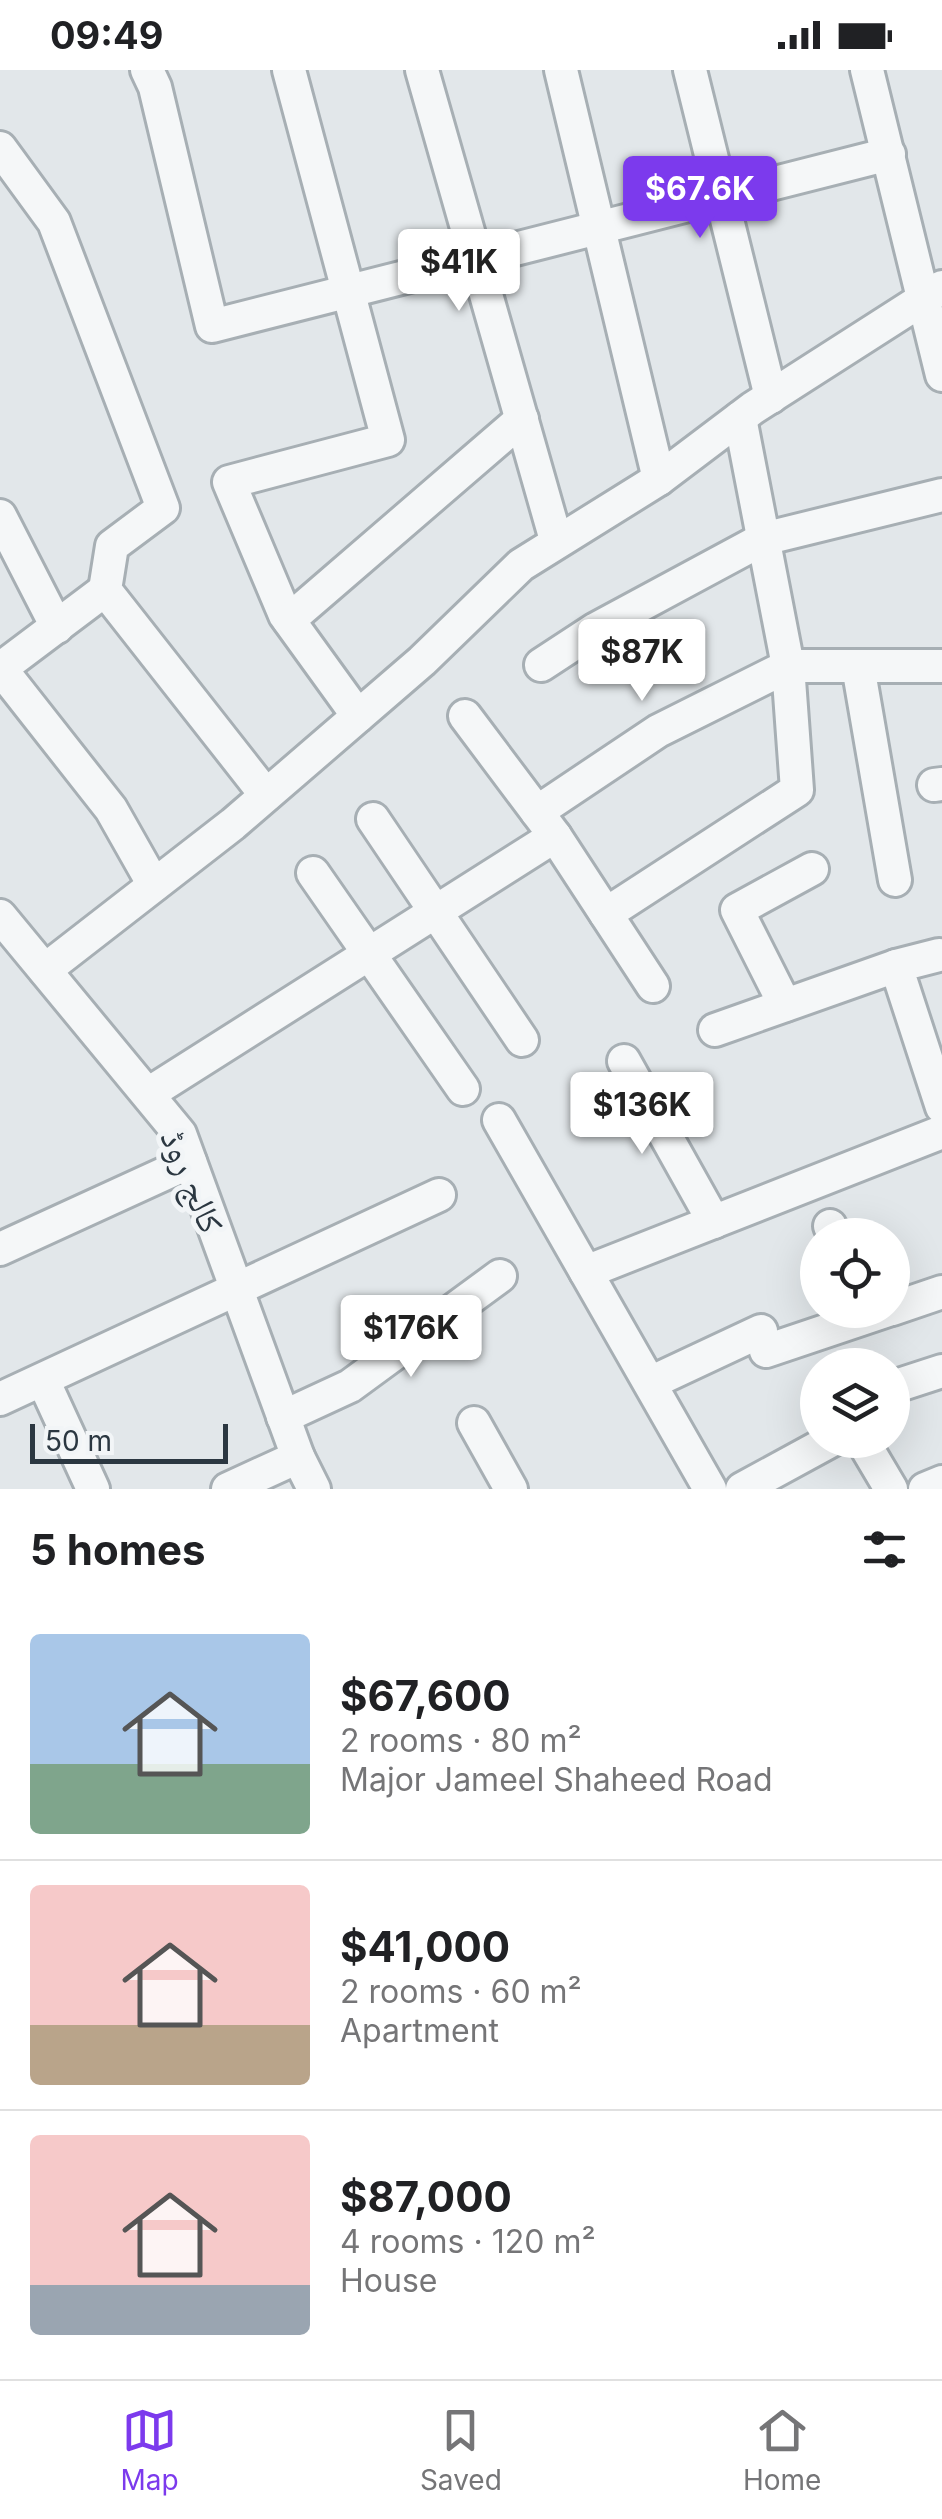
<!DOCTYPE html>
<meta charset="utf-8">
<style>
:root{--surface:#fff;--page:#f6f6f6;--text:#202124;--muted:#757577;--line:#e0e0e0;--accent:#7c3aed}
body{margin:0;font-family:Inter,"Noto Naskh Arabic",sans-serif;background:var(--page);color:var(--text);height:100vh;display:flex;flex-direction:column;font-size:38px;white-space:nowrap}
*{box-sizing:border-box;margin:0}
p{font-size:32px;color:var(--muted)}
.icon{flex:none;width:55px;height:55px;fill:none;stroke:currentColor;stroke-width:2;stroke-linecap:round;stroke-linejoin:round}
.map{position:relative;height:1419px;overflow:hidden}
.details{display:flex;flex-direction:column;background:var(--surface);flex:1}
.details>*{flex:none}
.tools{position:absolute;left:800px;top:1148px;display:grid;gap:20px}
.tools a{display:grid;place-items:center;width:110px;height:110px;border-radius:50%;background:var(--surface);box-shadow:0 10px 40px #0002;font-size:50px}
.scale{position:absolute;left:30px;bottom:25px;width:198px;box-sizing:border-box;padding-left:10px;border:5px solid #2b3741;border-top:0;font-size:28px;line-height:35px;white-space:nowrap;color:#2b3741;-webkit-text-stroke:8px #f2f5f7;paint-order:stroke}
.price{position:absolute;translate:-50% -85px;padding:0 22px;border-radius:10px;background:#fff;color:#222;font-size:32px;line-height:65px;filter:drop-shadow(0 2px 5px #0008)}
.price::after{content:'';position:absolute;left:50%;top:60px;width:30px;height:22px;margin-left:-15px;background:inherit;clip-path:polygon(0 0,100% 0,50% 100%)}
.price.selected{background:var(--accent);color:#fff}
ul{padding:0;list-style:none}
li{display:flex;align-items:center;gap:30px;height:250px;padding:0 30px}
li+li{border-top:2px solid var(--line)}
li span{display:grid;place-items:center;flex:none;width:280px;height:200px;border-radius:10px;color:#555}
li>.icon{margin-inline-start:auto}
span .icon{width:120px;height:120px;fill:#fffc;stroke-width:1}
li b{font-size:42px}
h2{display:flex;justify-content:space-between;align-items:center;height:120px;padding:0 30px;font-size:42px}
.status{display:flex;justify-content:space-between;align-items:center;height:70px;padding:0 50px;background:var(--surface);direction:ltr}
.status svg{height:28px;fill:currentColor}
.menu{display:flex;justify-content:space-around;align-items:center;height:140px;border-top:2px solid var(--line);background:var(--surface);font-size:28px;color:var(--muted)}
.menu a{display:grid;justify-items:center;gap:5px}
.menu .selected{color:var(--accent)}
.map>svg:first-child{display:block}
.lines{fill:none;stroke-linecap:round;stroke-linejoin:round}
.minor-casing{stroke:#a7afb4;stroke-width:38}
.minor{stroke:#f5f7f8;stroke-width:32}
.labels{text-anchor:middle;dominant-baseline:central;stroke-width:10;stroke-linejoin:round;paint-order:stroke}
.street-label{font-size:35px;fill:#2b3741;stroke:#f2f5f7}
</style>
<div class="status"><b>09:49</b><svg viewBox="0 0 49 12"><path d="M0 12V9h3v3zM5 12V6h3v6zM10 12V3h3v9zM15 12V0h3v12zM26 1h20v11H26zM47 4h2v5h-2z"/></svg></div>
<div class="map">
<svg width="942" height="1419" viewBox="0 0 942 1419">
<rect width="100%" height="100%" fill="#e2e7ea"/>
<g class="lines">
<defs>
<g id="minor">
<polyline points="147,0 155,17 212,256 889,84"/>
<polyline points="289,0 388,370 229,412 285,545 358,646"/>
<polyline points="422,0 556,470"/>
<polyline points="561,0 659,409"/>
<polyline points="690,0 771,327"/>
<polyline points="867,0 942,305"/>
<polyline points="0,78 54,152 163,438 112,476 105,520 266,725"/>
<polyline points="740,348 788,596 942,596"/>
<polyline points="0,446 57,557"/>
<polyline points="289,550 522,349"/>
<polyline points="541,595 596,559 763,469 942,425"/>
<polyline points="858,596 895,810"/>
<polyline points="0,598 111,739 154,815"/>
<polyline points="0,599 105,520"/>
<polyline points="465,646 555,766 653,916"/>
<polyline points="934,715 942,714"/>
<polyline points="537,742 658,661 788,596 797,720 606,844"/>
<polyline points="373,749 522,970"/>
<polyline points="313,803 463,1019"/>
<polyline points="0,846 180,1064 298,1387 314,1419"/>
<polyline points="939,885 896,896 942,1037"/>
<polyline points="45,900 233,754 422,591 521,495 659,409 753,338 942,217"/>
<polyline points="785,935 737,840 812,799"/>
<polyline points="715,960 896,896"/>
<polyline points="624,991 714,1152"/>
<polyline points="148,1024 555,766"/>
<polyline points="499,1050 710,1419"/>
<polyline points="830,1156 834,1165"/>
<polyline points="0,1179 190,1092"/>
<polyline points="586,1202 942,1062"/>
<polyline points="892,1239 942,1222"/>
<polyline points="766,1281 888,1240"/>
<polyline points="43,1310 93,1419"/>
<polyline points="650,1313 761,1261"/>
<polyline points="902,1314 942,1301"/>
<polyline points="0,1329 439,1125"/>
<polyline points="283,1347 350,1316 500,1206"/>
<polyline points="474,1353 511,1419"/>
<polyline points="862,1370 891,1419"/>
<polyline points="228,1419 298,1387"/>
<polyline points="742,1419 832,1370"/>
<polyline points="925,1419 942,1412"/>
</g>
</defs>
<!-- minor casing -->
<use href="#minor" class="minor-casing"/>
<!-- minor -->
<use href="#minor" class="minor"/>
</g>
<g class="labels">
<!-- street labels -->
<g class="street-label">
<text transform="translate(193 1111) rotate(67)">کالج روڈ</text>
</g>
</g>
</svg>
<div class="tools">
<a><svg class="icon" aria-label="locate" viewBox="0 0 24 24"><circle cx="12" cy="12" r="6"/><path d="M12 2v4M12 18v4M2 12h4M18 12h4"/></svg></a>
<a><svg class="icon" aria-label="layers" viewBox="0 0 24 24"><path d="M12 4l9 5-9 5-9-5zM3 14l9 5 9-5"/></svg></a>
</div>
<div class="scale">50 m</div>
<b class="price selected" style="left:700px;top:171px">$67.6K</b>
<b class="price" style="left:459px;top:244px">$41K</b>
<b class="price" style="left:642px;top:634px">$87K</b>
<b class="price" style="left:642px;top:1087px">$136K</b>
<b class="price" style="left:411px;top:1310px">$176K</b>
</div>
<section class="details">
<h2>5 homes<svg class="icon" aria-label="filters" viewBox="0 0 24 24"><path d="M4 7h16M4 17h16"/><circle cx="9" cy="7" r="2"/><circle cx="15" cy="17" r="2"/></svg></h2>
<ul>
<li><span style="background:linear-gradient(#a9c7e8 65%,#7fa58c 0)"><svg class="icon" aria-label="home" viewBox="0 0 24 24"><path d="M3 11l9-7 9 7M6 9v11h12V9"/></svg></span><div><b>$67,600</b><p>2 rooms · 80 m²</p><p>Major Jameel Shaheed Road</p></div></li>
<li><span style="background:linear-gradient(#f6c9c9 70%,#b9a48a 0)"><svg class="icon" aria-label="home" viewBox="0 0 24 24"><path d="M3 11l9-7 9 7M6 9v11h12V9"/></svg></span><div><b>$41,000</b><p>2 rooms · 60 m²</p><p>Apartment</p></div></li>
<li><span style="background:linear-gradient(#f6c9c9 75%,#9aa5b1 0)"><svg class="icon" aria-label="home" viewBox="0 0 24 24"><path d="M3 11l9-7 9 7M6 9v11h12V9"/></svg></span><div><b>$87,000</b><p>4 rooms · 120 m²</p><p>House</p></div></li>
</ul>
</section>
<nav class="menu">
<a class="selected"><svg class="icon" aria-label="map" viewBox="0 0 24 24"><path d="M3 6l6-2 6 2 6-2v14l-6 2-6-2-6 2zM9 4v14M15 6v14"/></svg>Map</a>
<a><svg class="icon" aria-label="saved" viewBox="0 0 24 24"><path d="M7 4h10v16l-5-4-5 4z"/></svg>Saved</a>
<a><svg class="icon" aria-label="home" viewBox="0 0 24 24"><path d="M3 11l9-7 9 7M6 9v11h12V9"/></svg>Home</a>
</nav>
